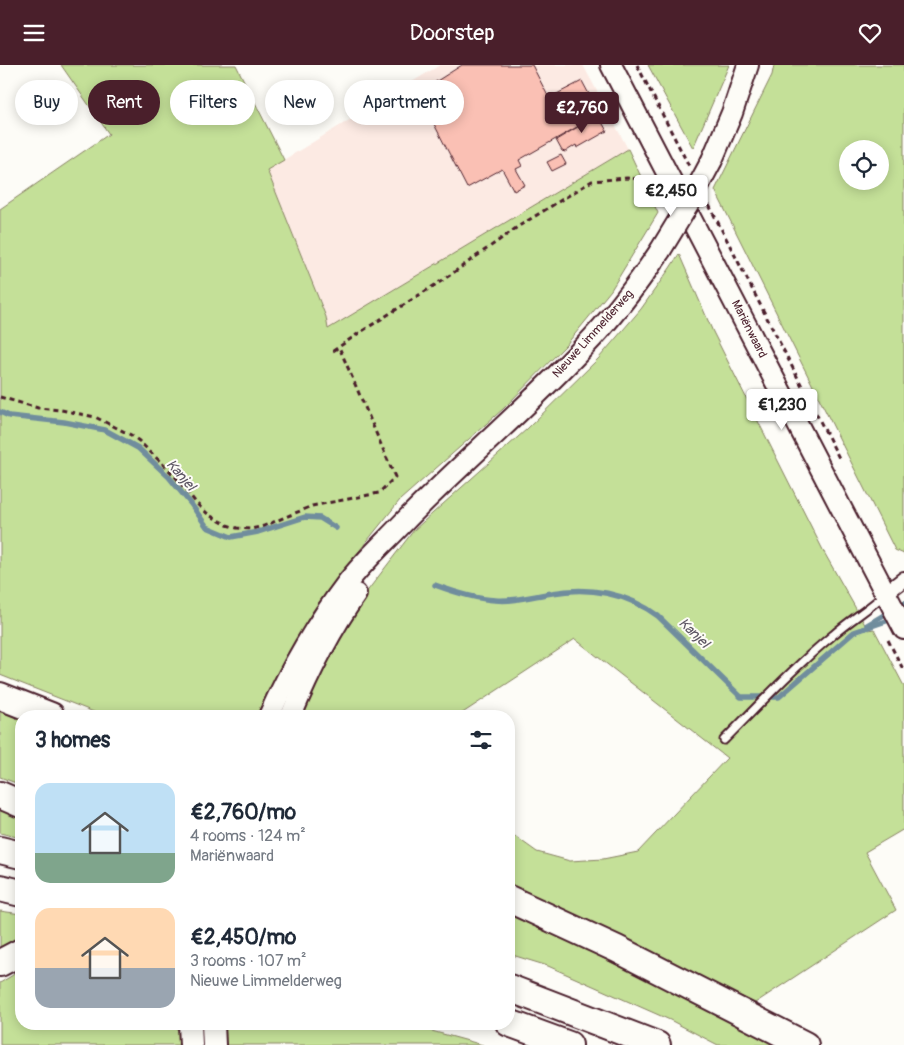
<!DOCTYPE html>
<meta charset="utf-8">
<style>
:root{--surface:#fff;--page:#f6f6f7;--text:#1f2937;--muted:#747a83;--accent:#4a1f2b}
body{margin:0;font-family:Pangolin,sans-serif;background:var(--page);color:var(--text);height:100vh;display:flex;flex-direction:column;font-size:19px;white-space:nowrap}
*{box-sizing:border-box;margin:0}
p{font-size:16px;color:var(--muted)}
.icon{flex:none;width:28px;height:28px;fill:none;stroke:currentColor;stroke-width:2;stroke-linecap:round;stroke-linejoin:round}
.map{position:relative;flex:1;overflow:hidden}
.details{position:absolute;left:15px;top:645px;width:500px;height:320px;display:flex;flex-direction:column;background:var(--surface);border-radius:20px;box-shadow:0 2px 12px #0003}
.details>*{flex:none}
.hud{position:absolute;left:15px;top:15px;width:500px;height:45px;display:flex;gap:10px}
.buttons{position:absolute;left:839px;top:75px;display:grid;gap:10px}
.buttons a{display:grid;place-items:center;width:50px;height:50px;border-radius:50%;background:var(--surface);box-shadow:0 2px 12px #0003;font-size:25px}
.price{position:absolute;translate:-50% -42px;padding:0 11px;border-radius:5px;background:#fff;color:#222;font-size:16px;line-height:32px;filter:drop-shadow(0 1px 2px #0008)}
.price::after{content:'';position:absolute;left:50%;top:30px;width:15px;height:11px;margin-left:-8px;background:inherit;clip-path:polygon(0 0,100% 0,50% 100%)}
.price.on{background:var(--accent);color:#fff}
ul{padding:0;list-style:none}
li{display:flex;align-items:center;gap:15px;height:125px;padding:0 20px}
li span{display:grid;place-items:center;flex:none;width:140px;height:100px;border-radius:15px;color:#555}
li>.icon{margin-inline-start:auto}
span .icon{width:60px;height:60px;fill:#fffc;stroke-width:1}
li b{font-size:21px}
h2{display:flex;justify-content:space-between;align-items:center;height:60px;padding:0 20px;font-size:21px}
.tag{padding:0 18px;border-radius:22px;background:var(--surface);box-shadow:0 2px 12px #0003;font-size:18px;line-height:45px}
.tag.on{background:var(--accent);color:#fff}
header{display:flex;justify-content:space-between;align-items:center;height:65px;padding:0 20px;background:var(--accent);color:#fff;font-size:22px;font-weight:600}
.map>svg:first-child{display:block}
.built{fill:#fceae3}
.green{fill:#c4e098;stroke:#878062;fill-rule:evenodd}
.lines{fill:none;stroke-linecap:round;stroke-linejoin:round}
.stream{stroke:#708d9d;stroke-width:5.5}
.building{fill:#fac0b4;stroke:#4a1f2b}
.lane-casing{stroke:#4a1f2b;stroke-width:11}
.street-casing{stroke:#4a1f2b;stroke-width:18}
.secondary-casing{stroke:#4a1f2b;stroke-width:24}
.primary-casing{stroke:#4a1f2b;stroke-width:26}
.highway-casing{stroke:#4a1f2b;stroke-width:30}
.path{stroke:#4a1f2b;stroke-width:3;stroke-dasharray:5 4;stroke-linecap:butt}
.lane{stroke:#fdfcf7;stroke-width:7}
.street{stroke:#fdfcf7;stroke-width:14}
.secondary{stroke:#fdfcf7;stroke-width:20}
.primary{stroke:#fdfcf7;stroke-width:22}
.highway{stroke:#fdfcf7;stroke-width:26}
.secondary-bridge-casing{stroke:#4a1f2b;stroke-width:24;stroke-linecap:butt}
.secondary-bridge{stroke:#fdfcf7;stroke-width:20}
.labels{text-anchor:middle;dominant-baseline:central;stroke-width:4;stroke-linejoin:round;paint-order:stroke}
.street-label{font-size:12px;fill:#4a1f2b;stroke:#fdfcf7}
.water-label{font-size:14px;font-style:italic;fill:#5d5664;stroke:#fdfcf7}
</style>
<header><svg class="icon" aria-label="menu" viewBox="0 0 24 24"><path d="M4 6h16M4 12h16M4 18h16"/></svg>Doorstep<svg class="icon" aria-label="heart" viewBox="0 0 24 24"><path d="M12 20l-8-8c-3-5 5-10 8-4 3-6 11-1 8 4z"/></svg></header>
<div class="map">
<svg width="904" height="980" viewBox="0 0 904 980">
<rect width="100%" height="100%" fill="#fdfcf7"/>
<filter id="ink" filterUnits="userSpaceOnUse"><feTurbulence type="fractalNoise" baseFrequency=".02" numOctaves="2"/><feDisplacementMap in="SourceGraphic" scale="10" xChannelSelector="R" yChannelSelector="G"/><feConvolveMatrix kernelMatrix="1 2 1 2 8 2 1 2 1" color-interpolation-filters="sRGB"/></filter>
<g filter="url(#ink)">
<!-- built -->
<polygon class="built" points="440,0 583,0 628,84 328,265 326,251 267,105"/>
<!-- green -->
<g class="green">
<polygon points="61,0 236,0 284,95 267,105 326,252 328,264 628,84 658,148 611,225 566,280 503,344 400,435 335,516 312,547 288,591 258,651 104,651 0,610 0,144 109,69"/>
<polygon points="648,0 729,0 693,83"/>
<path d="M774,0H904V489L895,485L715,125L772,10ZM848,84H880V116H848Z"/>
<polygon points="679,189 713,267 825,489 868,565 874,564 904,621 904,764 865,787 896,845 755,938 509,822 509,767 537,787 570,796 603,794 638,787 727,693 575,574 458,651 301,651 318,605 362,533 414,465 527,364 599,293 641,244 670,203"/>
<polygon points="0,642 21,651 21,720 0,712"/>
<polygon points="0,736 21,744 21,773 0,768"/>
<polygon points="0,846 21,849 21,881 0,890"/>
<polygon points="509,850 574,879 781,980 718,980 670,955 548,901 509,889"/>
<polygon points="21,905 21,959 178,959 179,980 0,980 0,918"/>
<polygon points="220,959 406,959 483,980 222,980"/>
</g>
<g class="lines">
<!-- stream -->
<g class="stream">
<polyline points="0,347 9,351 64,357 105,365 138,383 169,412 191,439 207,462 231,472 258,467 305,452 320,453 336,463"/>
<path d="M435,520C454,527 475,534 495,535C514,537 533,531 552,528C589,521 627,528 658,551L741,632H779L854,567L895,553"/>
<polyline points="867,560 904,538"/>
</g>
</g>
<!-- building -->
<g class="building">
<polygon points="462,0 532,0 549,33 582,16 598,46 596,47 598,50 519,95 522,101 516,104 525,120 514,126 502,104 467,123 418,28"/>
<polygon points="598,50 607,66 577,83 576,80 565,87 562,86 556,75"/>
<polygon points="561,90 566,99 552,106 547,97"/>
</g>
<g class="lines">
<defs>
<path id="lane" d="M724,675C760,639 794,602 833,570C850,555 869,544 885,529"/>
<polyline id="street" points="886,528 904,514"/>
<g id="secondary">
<polyline points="611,0 904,564"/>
<polyline points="712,95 732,48 748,0"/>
<path d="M269,651C290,604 316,559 347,518C363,497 383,479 401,460C460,399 525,345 583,283C612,253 637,220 660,186"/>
<path d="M291,651C309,608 329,567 356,529"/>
</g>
<g id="primary">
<polyline points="190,959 191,980"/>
<polyline points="213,959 214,980"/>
</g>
<g id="highway">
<polyline points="0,631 51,651"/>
<polyline points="0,730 21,739"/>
<polyline points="0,785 21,790"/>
<polyline points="0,823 21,828"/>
<polyline points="509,834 617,884 805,980"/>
<polyline points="0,898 21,887"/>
<polyline points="509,923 657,980"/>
<polyline points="509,958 569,980"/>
</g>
</defs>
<!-- lane casing -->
<use href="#lane" class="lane-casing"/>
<!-- street casing -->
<use href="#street" class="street-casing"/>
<!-- secondary casing -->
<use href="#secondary" class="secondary-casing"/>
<!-- primary casing -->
<use href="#primary" class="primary-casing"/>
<!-- highway casing -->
<use href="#highway" class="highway-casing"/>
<!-- path -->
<g class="path">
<polyline points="637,0 689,101"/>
<polyline points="709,140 840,395"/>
<polyline points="333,286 359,268 443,215 519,161 592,116 627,113 650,115"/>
<polyline points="0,332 38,343 61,345 95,352 131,370 139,376 174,410 197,439 209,450 227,460 237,463 251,464 264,461 312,441 379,428 395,412 339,282"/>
<polyline points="888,575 904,606"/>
</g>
<!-- lane -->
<use href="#lane" class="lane"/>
<!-- street -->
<use href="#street" class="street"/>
<!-- secondary -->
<use href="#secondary" class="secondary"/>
<!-- primary -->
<use href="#primary" class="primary"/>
<!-- highway -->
<use href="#highway" class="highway"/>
<defs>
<polyline id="secondary-bridge" points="660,186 688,140 712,95"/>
</defs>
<!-- secondary-bridge casing -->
<use href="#secondary-bridge" class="secondary-bridge-casing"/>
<!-- secondary-bridge -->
<use href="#secondary-bridge" class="secondary-bridge"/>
</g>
</g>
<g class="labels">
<!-- street labels -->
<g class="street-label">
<text transform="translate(749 264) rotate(63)">Mariënwaard</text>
<text transform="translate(593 269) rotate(-48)">Nieuwe Limmelderweg</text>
</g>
<!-- water labels -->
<g class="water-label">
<text transform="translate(181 410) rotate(49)">Kanjel</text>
<text transform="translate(694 568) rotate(44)">Kanjel</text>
</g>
</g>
</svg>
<div class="buttons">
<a><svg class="icon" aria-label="locate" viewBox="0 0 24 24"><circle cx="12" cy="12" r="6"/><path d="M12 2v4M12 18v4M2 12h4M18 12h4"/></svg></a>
</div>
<b class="price on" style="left:582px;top:69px">€2,760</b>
<b class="price" style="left:671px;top:152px">€2,450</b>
<b class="price" style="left:782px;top:366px">€1,230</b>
<div class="hud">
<a class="tag">Buy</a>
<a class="tag on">Rent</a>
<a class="tag">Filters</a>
<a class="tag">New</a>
<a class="tag">Apartment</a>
</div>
<section class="details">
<h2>3 homes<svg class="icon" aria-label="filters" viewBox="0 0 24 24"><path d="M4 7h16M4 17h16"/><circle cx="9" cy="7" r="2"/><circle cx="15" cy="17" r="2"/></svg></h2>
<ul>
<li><span style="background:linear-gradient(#bfe0f5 70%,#7fa58c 0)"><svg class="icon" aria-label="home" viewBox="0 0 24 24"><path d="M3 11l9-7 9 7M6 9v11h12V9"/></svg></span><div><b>€2,760/mo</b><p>4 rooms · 124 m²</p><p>Mariënwaard</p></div></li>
<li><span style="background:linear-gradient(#ffd9b3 60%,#9aa5b1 0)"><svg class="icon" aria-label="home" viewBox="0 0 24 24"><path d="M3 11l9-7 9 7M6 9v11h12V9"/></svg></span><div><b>€2,450/mo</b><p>3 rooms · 107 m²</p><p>Nieuwe Limmelderweg</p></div></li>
</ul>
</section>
</div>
